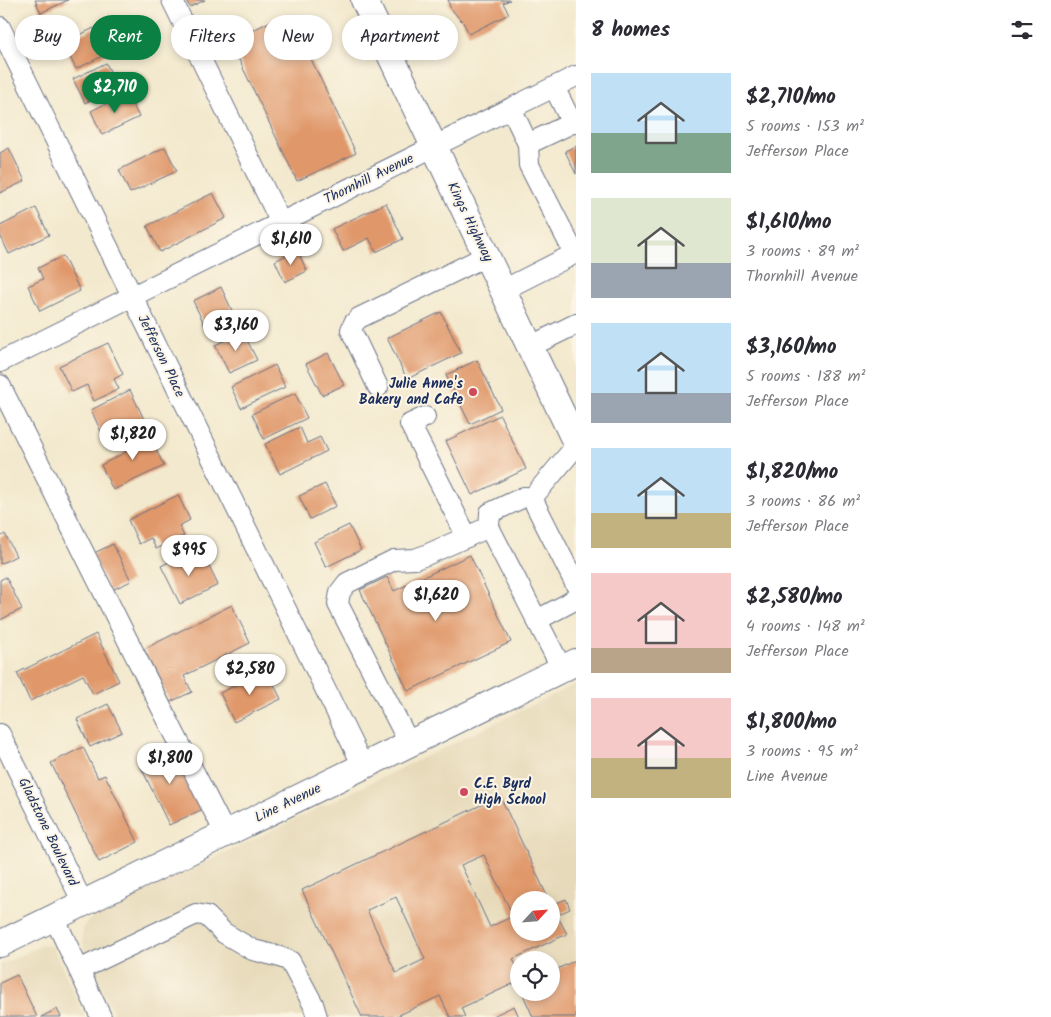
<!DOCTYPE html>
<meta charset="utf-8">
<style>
:root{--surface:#fff;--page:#f2f2f3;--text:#2b2b33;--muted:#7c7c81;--accent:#0b8043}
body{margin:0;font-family:Kalam,sans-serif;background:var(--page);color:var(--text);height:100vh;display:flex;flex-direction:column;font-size:19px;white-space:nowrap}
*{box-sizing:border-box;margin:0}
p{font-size:16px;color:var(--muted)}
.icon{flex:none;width:28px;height:28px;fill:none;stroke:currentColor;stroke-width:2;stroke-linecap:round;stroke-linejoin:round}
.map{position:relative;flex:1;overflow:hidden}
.details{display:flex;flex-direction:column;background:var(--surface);width:475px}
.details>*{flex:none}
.guide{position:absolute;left:15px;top:15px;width:475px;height:45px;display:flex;gap:10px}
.needle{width:32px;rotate:64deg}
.tools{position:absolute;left:510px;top:891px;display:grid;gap:10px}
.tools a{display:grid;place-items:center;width:50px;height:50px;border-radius:50%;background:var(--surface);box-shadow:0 2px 8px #0003;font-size:25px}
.price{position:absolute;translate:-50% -42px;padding:0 11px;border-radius:18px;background:#fff;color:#222;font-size:16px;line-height:32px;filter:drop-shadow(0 1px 2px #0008)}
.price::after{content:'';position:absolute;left:50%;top:30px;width:15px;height:11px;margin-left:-8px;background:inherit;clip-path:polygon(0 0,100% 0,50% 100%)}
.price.active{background:var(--accent);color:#fff}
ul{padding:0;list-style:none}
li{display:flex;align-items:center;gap:15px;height:125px;padding:0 15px}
li span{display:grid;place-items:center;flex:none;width:140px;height:100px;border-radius:0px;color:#555}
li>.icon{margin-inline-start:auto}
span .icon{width:60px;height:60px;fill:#fffc;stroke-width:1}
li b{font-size:21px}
h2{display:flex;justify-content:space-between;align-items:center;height:60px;padding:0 15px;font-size:21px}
.pill{padding:0 18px;border-radius:22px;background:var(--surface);box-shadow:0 2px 8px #0003;font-size:18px;line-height:45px}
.pill.active{background:var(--accent);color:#fff}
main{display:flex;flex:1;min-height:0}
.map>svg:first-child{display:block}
.built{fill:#e7daba;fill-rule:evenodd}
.building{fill:#e0986b;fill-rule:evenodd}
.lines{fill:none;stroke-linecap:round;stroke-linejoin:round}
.minor-casing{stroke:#677085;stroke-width:22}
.major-casing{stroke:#677085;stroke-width:28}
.minor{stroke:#fff;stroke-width:20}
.major{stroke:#fff;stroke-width:26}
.poi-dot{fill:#d1495b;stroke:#fcf5e5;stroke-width:2}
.labels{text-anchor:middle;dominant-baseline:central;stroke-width:4;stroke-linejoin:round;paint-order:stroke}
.street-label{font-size:14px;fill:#1b2f5e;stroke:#fcf5e5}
.poi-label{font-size:14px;font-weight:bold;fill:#1b2f5e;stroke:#fcf5e5;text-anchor:end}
</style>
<main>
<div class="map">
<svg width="576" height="1017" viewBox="0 0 576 1017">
<rect width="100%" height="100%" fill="#fcf5e5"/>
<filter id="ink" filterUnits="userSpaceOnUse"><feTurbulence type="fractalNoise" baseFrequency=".02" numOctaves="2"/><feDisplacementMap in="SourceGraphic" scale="10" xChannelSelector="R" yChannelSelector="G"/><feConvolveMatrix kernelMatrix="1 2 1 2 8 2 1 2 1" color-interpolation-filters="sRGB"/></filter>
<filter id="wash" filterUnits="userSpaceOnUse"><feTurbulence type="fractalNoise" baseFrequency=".0096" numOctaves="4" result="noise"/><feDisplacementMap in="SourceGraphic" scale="20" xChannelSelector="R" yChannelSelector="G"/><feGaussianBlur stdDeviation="1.12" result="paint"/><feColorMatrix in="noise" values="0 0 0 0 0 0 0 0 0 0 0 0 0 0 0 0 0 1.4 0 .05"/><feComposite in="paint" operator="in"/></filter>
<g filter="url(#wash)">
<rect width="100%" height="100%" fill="#f3e9ce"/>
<!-- built -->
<g class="built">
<path d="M576,684V1017H115L85,953L82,936L84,925L94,916ZM519,900H551V932H519ZM519,960H551V992H519Z"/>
<polygon points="44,944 53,947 85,1017 0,1017 0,965"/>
</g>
<g id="blocks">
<!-- building -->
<g class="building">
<polygon points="35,0 68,0 41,13"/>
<polygon points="186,0 205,0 190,7"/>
<polygon points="448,0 510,0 503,3 509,14 469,34 463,22 457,16 450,7"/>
<polygon points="282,16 294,41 301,38 356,153 297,181 230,41"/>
<polygon points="94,28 107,54 76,69 63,43"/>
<polygon points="106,63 118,87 85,103 73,79"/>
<polygon points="127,93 139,117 102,135 91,111"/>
<polygon points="576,146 576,174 565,151"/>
<polygon points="165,147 177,171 130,193 119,170"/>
<polygon points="9,148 25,181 0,193 0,153"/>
<polygon points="213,193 226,218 160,252 147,226"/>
<polygon points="386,203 403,239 376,252 369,238 343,251 332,229"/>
<polygon points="36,208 49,235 9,254 0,235 0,226"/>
<polygon points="297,250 307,271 285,282 275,261"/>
<polygon points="63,256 80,291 40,311 28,286 43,279 38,268"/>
<polygon points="221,287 235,317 207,330 193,301"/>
<polygon points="441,312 461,353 407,379 387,338"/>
<polygon points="243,332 257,360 229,373 215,345"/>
<polygon points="108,343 123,374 114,379 119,389 94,401 87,385 72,392 59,366"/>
<polygon points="328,353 344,385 322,395 306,364"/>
<polygon points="477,360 501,409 470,424 446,375"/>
<polygon points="275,365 285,387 241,408 231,387"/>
<polygon points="130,390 144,419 104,438 91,410"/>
<polygon points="295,393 307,418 264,439 252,414"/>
<polygon points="500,415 526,469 472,495 446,441"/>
<polygon points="300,427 307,443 320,437 327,451 280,474 265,444"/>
<polygon points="148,433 164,466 113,490 101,465 126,452 120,440 134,434 136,439"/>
<polygon points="325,484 336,506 310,519 299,496"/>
<polygon points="178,495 190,520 179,526 184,536 156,549 151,538 139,544 128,520"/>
<polygon points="349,525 361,550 326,567 314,542"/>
<polygon points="5,534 16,556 0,564 0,537"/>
<polygon points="113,544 131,581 110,591 92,554"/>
<polygon points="189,552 193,561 204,556 218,585 180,604 161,566"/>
<polygon points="470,555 511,642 408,691 360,590 387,577 394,591"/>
<polygon points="6,577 22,609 0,620 0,580"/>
<polygon points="232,605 250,643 184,676 192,692 170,702 144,649"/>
<polygon points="96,634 119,681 93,694 83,675 30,701 17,673"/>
<polygon points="267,670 281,699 234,722 220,693"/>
<polygon points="108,704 122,732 90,747 77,719"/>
<polygon points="172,745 203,809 169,825 138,761"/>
<polygon points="83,747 98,778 105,775 138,842 99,862 51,763"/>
<path d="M500,796L549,900H519V932H551V905L566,899L570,909L557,915L567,934L513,959L519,971V986L517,982L461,1008L465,1017H450L440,996L395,1017H362L302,890ZM484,855L513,916L490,927L461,865ZM396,897L425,959L396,973L367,910Z"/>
<polygon points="576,960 576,1017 533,1017 522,992 551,992 551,972"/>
<polygon points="17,975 37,1017 0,1017 0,983"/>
<polygon points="514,1006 519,1017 491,1017"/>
<polygon points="57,1009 61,1017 41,1017"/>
</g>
</g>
</g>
<g filter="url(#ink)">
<use href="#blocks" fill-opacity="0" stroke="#677085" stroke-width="1"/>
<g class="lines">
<defs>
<g id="minor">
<polyline points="172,0 281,223"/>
<polyline points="0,27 363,766"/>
<polyline points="554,87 572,123"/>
<polyline points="511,108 528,144 529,165 574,253"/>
<polyline points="528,144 572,123 576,123"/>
<polyline points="503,290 576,253"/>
<polyline points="529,347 576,324"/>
<polyline points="0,362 576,76"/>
<polyline points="0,385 162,709 225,833"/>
<polyline points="378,387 351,330 354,323 359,318 486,256"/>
<polyline points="425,417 410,424 467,537"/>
<polyline points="532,498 576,446"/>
<polyline points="489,527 490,513 524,497 532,498 576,585"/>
<polyline points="537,620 569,603 576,598"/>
<polyline points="0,734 83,903"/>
<polyline points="409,743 338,604 340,592 347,583 394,560 415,559 426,555 489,527 562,669"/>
<polyline points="54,917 101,1017"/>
<polyline points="79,970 196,914 207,916 224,933 253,950 277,956 290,961 313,1004 317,1017"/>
</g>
<g id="major">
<polyline points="364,0 576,443"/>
<polyline points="0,944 576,662"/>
</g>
</defs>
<!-- minor casing -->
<use href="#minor" class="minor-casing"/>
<!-- major casing -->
<use href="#major" class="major-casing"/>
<!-- minor -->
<use href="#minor" class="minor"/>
<!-- major -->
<use href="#major" class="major"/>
</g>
</g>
<!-- markers -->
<g class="poi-dot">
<circle cx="473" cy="392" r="5"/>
<circle cx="464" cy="792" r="5"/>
</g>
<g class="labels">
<!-- street labels -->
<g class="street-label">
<text transform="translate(369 179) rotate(-26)">Thornhill Avenue</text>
<text transform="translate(470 222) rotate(64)">Kings Highway</text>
<text transform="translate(161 356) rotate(64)">Jefferson Place</text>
<text transform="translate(288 803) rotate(-26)">Line Avenue</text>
<text transform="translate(48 832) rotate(64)">Gladstone Boulevard</text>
</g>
<!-- poi labels -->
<g class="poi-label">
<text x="463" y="384">Julie Anne's<tspan x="463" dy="16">Bakery and Cafe</tspan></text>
<text x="474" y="784" text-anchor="start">C.E. Byrd<tspan x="474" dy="16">High School</tspan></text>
</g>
</g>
</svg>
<div class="tools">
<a><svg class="needle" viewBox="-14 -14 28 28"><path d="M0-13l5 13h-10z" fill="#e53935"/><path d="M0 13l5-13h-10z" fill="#7c7c81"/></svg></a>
<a><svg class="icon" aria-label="locate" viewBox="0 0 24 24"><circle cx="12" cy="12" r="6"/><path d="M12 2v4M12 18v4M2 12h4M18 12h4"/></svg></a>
</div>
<b class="price active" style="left:115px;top:114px">$2,710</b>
<b class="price" style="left:291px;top:266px">$1,610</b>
<b class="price" style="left:236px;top:352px">$3,160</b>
<b class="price" style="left:133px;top:461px">$1,820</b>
<b class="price" style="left:189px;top:577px">$995</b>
<b class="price" style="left:436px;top:622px">$1,620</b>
<b class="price" style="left:250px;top:696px">$2,580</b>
<b class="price" style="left:170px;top:785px">$1,800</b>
<div class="guide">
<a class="pill">Buy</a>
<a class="pill active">Rent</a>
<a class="pill">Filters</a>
<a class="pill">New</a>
<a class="pill">Apartment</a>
</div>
</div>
<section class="details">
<h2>8 homes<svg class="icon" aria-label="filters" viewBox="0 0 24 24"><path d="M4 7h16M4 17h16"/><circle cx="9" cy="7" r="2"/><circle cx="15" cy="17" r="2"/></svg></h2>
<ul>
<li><span style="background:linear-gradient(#bfe0f5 60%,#7fa58c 0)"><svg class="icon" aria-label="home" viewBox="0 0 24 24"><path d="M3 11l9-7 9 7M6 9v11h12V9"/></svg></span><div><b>$2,710/mo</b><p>5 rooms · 153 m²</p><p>Jefferson Place</p></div></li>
<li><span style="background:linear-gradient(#dfe7d0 65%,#9aa5b1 0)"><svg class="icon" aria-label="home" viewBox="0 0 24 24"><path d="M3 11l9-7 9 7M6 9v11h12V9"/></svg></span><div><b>$1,610/mo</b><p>3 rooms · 89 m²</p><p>Thornhill Avenue</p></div></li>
<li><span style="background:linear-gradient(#bfe0f5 70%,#9aa5b1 0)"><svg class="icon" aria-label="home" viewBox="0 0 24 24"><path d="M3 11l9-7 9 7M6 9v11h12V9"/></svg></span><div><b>$3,160/mo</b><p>5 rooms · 188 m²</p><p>Jefferson Place</p></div></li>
<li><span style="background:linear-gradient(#bfe0f5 65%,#c2b280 0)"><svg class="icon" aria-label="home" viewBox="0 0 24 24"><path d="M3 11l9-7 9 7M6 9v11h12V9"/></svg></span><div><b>$1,820/mo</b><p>3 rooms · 86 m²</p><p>Jefferson Place</p></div></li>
<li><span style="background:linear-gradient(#f6c9c9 75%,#b9a48a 0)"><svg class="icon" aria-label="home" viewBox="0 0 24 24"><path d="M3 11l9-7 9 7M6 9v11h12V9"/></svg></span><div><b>$2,580/mo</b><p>4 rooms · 148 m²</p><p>Jefferson Place</p></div></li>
<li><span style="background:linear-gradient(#f6c9c9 60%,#c2b280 0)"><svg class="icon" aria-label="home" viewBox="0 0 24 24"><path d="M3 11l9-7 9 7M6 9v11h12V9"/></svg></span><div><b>$1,800/mo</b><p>3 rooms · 95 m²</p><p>Line Avenue</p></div></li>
</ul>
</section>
</main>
